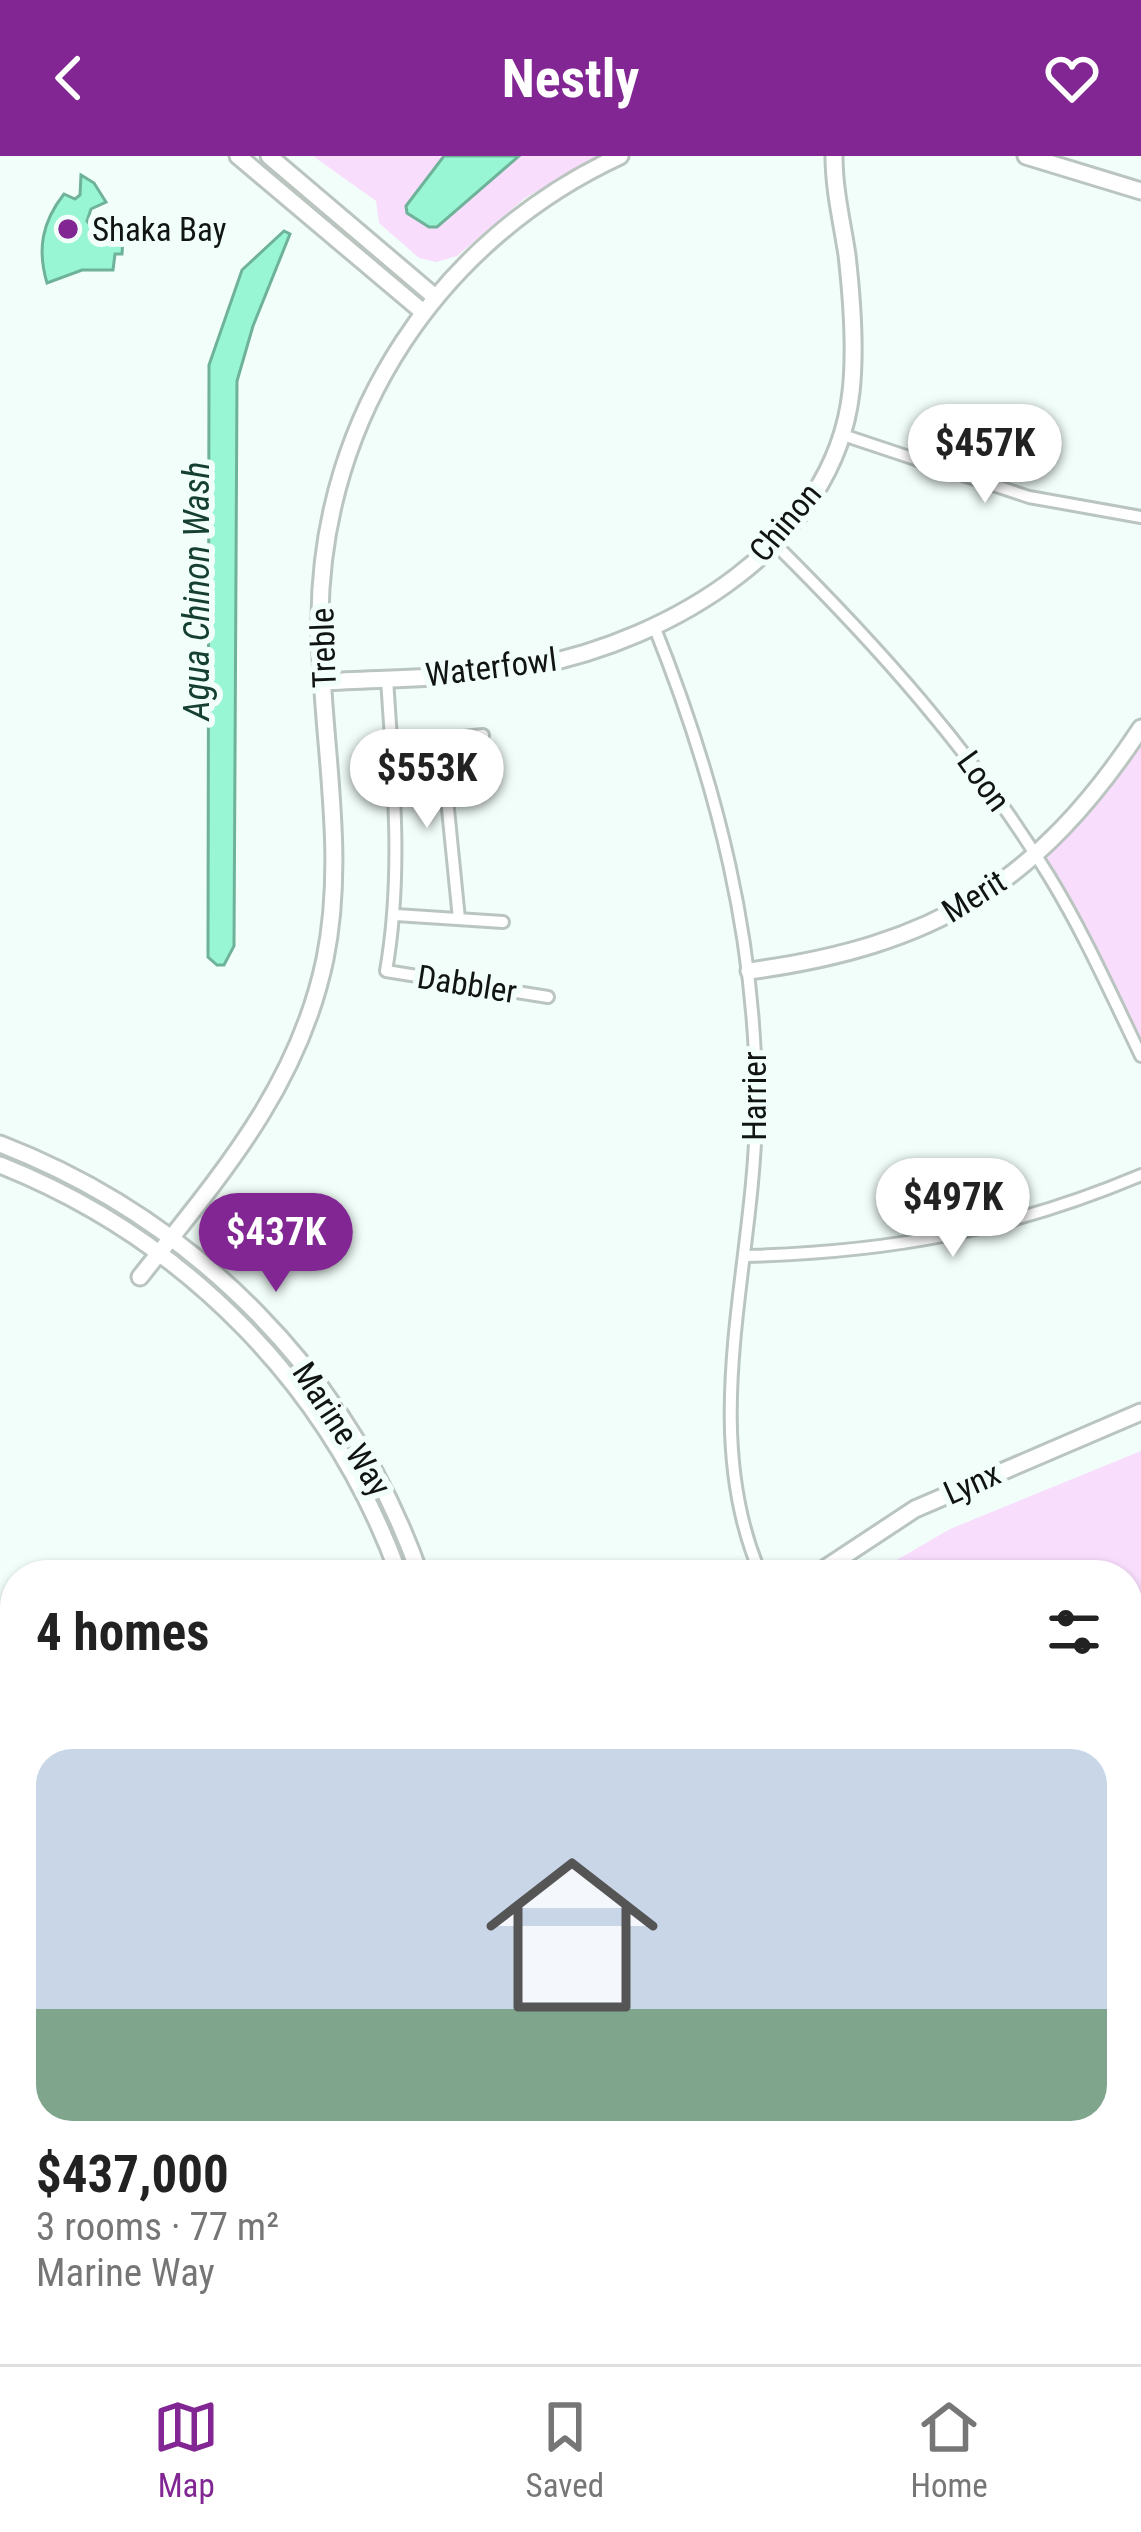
<!DOCTYPE html>
<meta charset="utf-8">
<style>
:root{--surface:#fff;--page:#f6f6f6;--text:#222;--muted:#767676;--line:#e0e0e0;--accent:#812692}
body{margin:0;font-family:"Roboto Condensed",sans-serif;background:var(--page);color:var(--text);height:100vh;display:flex;flex-direction:column;font-size:45px;white-space:nowrap}
*{box-sizing:border-box;margin:0}
p{font-size:39px;color:var(--muted)}
.icon{flex:none;width:66px;height:66px;fill:none;stroke:currentColor;stroke-width:2;stroke-linecap:round;stroke-linejoin:round}
.map{position:relative;flex:1;overflow:hidden}
.details{position:absolute;left:0px;top:1404px;width:1143px;height:804px;display:flex;flex-direction:column;background:var(--surface);border-radius:48px 48px 0 0;box-shadow:0 3px 9px #0004}
.details>*{flex:none}
.price{position:absolute;translate:-50% -102px;padding:0 27px;border-radius:42px;background:#fff;color:#222;font-size:39px;line-height:78px;filter:drop-shadow(0 3px 6px #0008)}
.price::after{content:'';position:absolute;left:50%;top:72px;width:36px;height:27px;margin-left:-18px;background:inherit;clip-path:polygon(0 0,100% 0,50% 100%)}
.price.active{background:var(--accent);color:#fff}
ul{padding:0;list-style:none}
li{display:grid;align-content:center;gap:24px;height:636px;padding:0 36px}
li+li{border-top:3px solid var(--line)}
li span{display:grid;place-items:center;height:372px;border-radius:36px;color:#555}
li>.icon{margin-inline-start:auto}
span .icon{width:216px;height:216px;fill:#fffc;stroke-width:1}
li b{font-size:51px}
h2{display:flex;justify-content:space-between;align-items:center;height:144px;padding:0 36px;font-size:51px}
header{display:flex;justify-content:space-between;align-items:center;height:156px;padding:0 36px;background:var(--accent);color:#fff;font-size:54px;font-weight:700}
.tabs{display:flex;justify-content:space-around;align-items:center;height:168px;border-top:3px solid var(--line);background:var(--surface);font-size:33px;color:var(--muted)}
.tabs a{display:grid;justify-items:center;gap:6px}
.tabs .active{color:var(--accent)}
.map>svg:first-child{display:block}
.built{fill:#e0f5ec}
.green{fill:#f8ddfc}
.water{fill:#98f6d4;stroke:#6fb29a;stroke-width:3}
.lines{fill:none;stroke-linecap:round;stroke-linejoin:round}
.stream{stroke:#6fb29a;stroke-width:3}
.street-casing{stroke:#bac5c0;stroke-width:16}
.secondary-casing{stroke:#bac5c0;stroke-width:21}
.street{stroke:#fff;stroke-width:10}
.secondary{stroke:#fff;stroke-width:15}
.rail{stroke:#808884;stroke-width:3;stroke-dasharray:18 9;stroke-linecap:butt}
.poi-dot{fill:#812692;stroke:#f2fef9;stroke-width:4.5}
.labels{text-anchor:middle;dominant-baseline:central;stroke-width:12;stroke-linejoin:round;paint-order:stroke}
.poi-label{font-size:33px;fill:#101412;stroke:#f2fef9;text-anchor:start}
.street-label{font-size:33px;fill:#101412;stroke:#f2fef9}
.water-label{font-size:36px;font-style:italic;fill:#153f31;stroke:#f2fef9}
</style>
<header><svg class="icon" aria-label="back" viewBox="0 0 24 24"><path d="M15 5l-7 7 7 7"/></svg>Nestly<svg class="icon" aria-label="heart" viewBox="0 0 24 24"><path d="M12 20l-8-8c-3-5 5-10 8-4 3-6 11-1 8 4z"/></svg></header>
<div class="map">
<svg width="1141" height="2208" viewBox="0 0 1141 2208">
<rect width="100%" height="100%" fill="#f2fef9"/>
<!-- built -->
<g class="built">
<polygon points="1141,1551 1141,2208 1000,2208 998,2193 1128,2193 1128,1556"/>
<polygon points="363,2193 429,2193 446,2208 382,2208"/>
</g>
<!-- green -->
<g class="green">
<polygon points="313,0 599,0 525,42 457,100 436,106 419,102 379,67 376,45"/>
<polygon points="1141,585 1141,886 1047,702 1104,637"/>
<polygon points="1141,1295 1141,1506 1128,1512 1128,1419 871,1419 950,1373"/>
<polygon points="0,1887 15,1900 15,2030 0,2031"/>
</g>
<!-- water -->
<g class="water">
<polygon points="444,0 519,0 437,71 429,71 407,57 406,50"/>
<path d="M81,19L94,27L106,46L91,53L87,65L97,77L123,82L122,98H115L113,114H82L47,127C37,93 42,66 64,38L75,43L80,39Z"/>
<polygon points="284,75 290,78 253,170 237,225 234,790 224,809 217,809 208,801 209,209 242,114"/>
</g>
<g class="lines">
<!-- stream -->
<g class="stream">
<polyline points="1128,1544 1141,1538"/>
<polyline points="0,1843 15,1842"/>
</g>
<defs>
<g id="street">
<polyline points="843,279 1029,341 1141,361"/>
<path d="M774,387C877,489 973,596 1049,720C1084,777 1112,840 1141,900"/>
<path d="M654,470C717,627 758,788 756,958C754,1111 697,1272 761,1419"/>
<path d="M387,522C393,620 403,718 386,815L548,841"/>
<polyline points="441,583 459,763"/>
<polyline points="391,588 483,579"/>
<polyline points="396,759 503,766"/>
<path d="M746,1100C890,1096 1008,1075 1141,1019"/>
</g>
<g id="secondary">
<polyline points="238,0 423,156"/>
<polyline points="269,0 435,141"/>
<polyline points="1026,0 1141,35"/>
<path d="M323,526C392,522 465,523 533,510C670,484 834,388 851,236C856,192 852,143 847,99C842,66 834,34 834,0"/>
<path d="M749,815C934,790 1038,728 1141,572"/>
<path d="M0,988C196,1064 350,1220 420,1419"/>
<path d="M0,1009C186,1083 331,1231 399,1419"/>
<path d="M140,1121C219,1021 298,932 325,803C348,691 319,573 320,460C322,260 439,84 620,0"/>
<polyline points="815,1419 915,1353 1141,1256"/>
</g>
</defs>
<!-- street casing -->
<use href="#street" class="street-casing"/>
<!-- secondary casing -->
<use href="#secondary" class="secondary-casing"/>
<!-- street -->
<use href="#street" class="street"/>
<!-- secondary -->
<use href="#secondary" class="secondary"/>
<!-- rail -->
<g class="rail">
<polyline points="0,1865 15,1877"/>
<polyline points="381,2193 399,2208"/>
</g>
</g>
<!-- markers -->
<circle class="poi-dot" cx="68" cy="73" r="12"/>
<g class="labels">
<!-- poi labels -->
<g class="poi-label">
<text x="92" y="73">Shaka Bay</text>
</g>
<!-- street labels -->
<g class="street-label">
<text transform="translate(785 366) rotate(-50)">Chinon</text>
<text transform="translate(323 492) rotate(-92)">Treble</text>
<text transform="translate(491 511) rotate(-7)">Waterfowl</text>
<text transform="translate(984 625) rotate(54)">Loon</text>
<text transform="translate(974 740) rotate(-32)">Merit</text>
<text transform="translate(467 828) rotate(9)">Dabbler</text>
<text transform="translate(754 940) rotate(-90)">Harrier</text>
<text transform="translate(342 1273) rotate(57)">Marine Way</text>
<text transform="translate(972 1327) rotate(-24)">Lynx</text>
</g>
<!-- water labels -->
<g class="water-label">
<text transform="translate(197 435) rotate(-90)">Agua Chinon Wash</text>
</g>
</g>
</svg>
<b class="price" style="left:985px;top:350px">$457K</b>
<b class="price" style="left:427px;top:675px">$553K</b>
<b class="price" style="left:953px;top:1104px">$497K</b>
<b class="price active" style="left:276px;top:1139px">$437K</b>
<section class="details">
<h2>4 homes<svg class="icon" aria-label="filters" viewBox="0 0 24 24"><path d="M4 7h16M4 17h16"/><circle cx="9" cy="7" r="2"/><circle cx="15" cy="17" r="2"/></svg></h2>
<ul>
<li><span style="background:linear-gradient(#c9d6e8 70%,#7fa58c 0)"><svg class="icon" aria-label="home" viewBox="0 0 24 24"><path d="M3 11l9-7 9 7M6 9v11h12V9"/></svg></span><div><b>$437,000</b><p>3 rooms · 77 m²</p><p>Marine Way</p></div></li>
</ul>
</section>
</div>
<nav class="tabs">
<a class="active"><svg class="icon" aria-label="map" viewBox="0 0 24 24"><path d="M3 6l6-2 6 2 6-2v14l-6 2-6-2-6 2zM9 4v14M15 6v14"/></svg>Map</a>
<a><svg class="icon" aria-label="saved" viewBox="0 0 24 24"><path d="M7 4h10v16l-5-4-5 4z"/></svg>Saved</a>
<a><svg class="icon" aria-label="home" viewBox="0 0 24 24"><path d="M3 11l9-7 9 7M6 9v11h12V9"/></svg>Home</a>
</nav>
